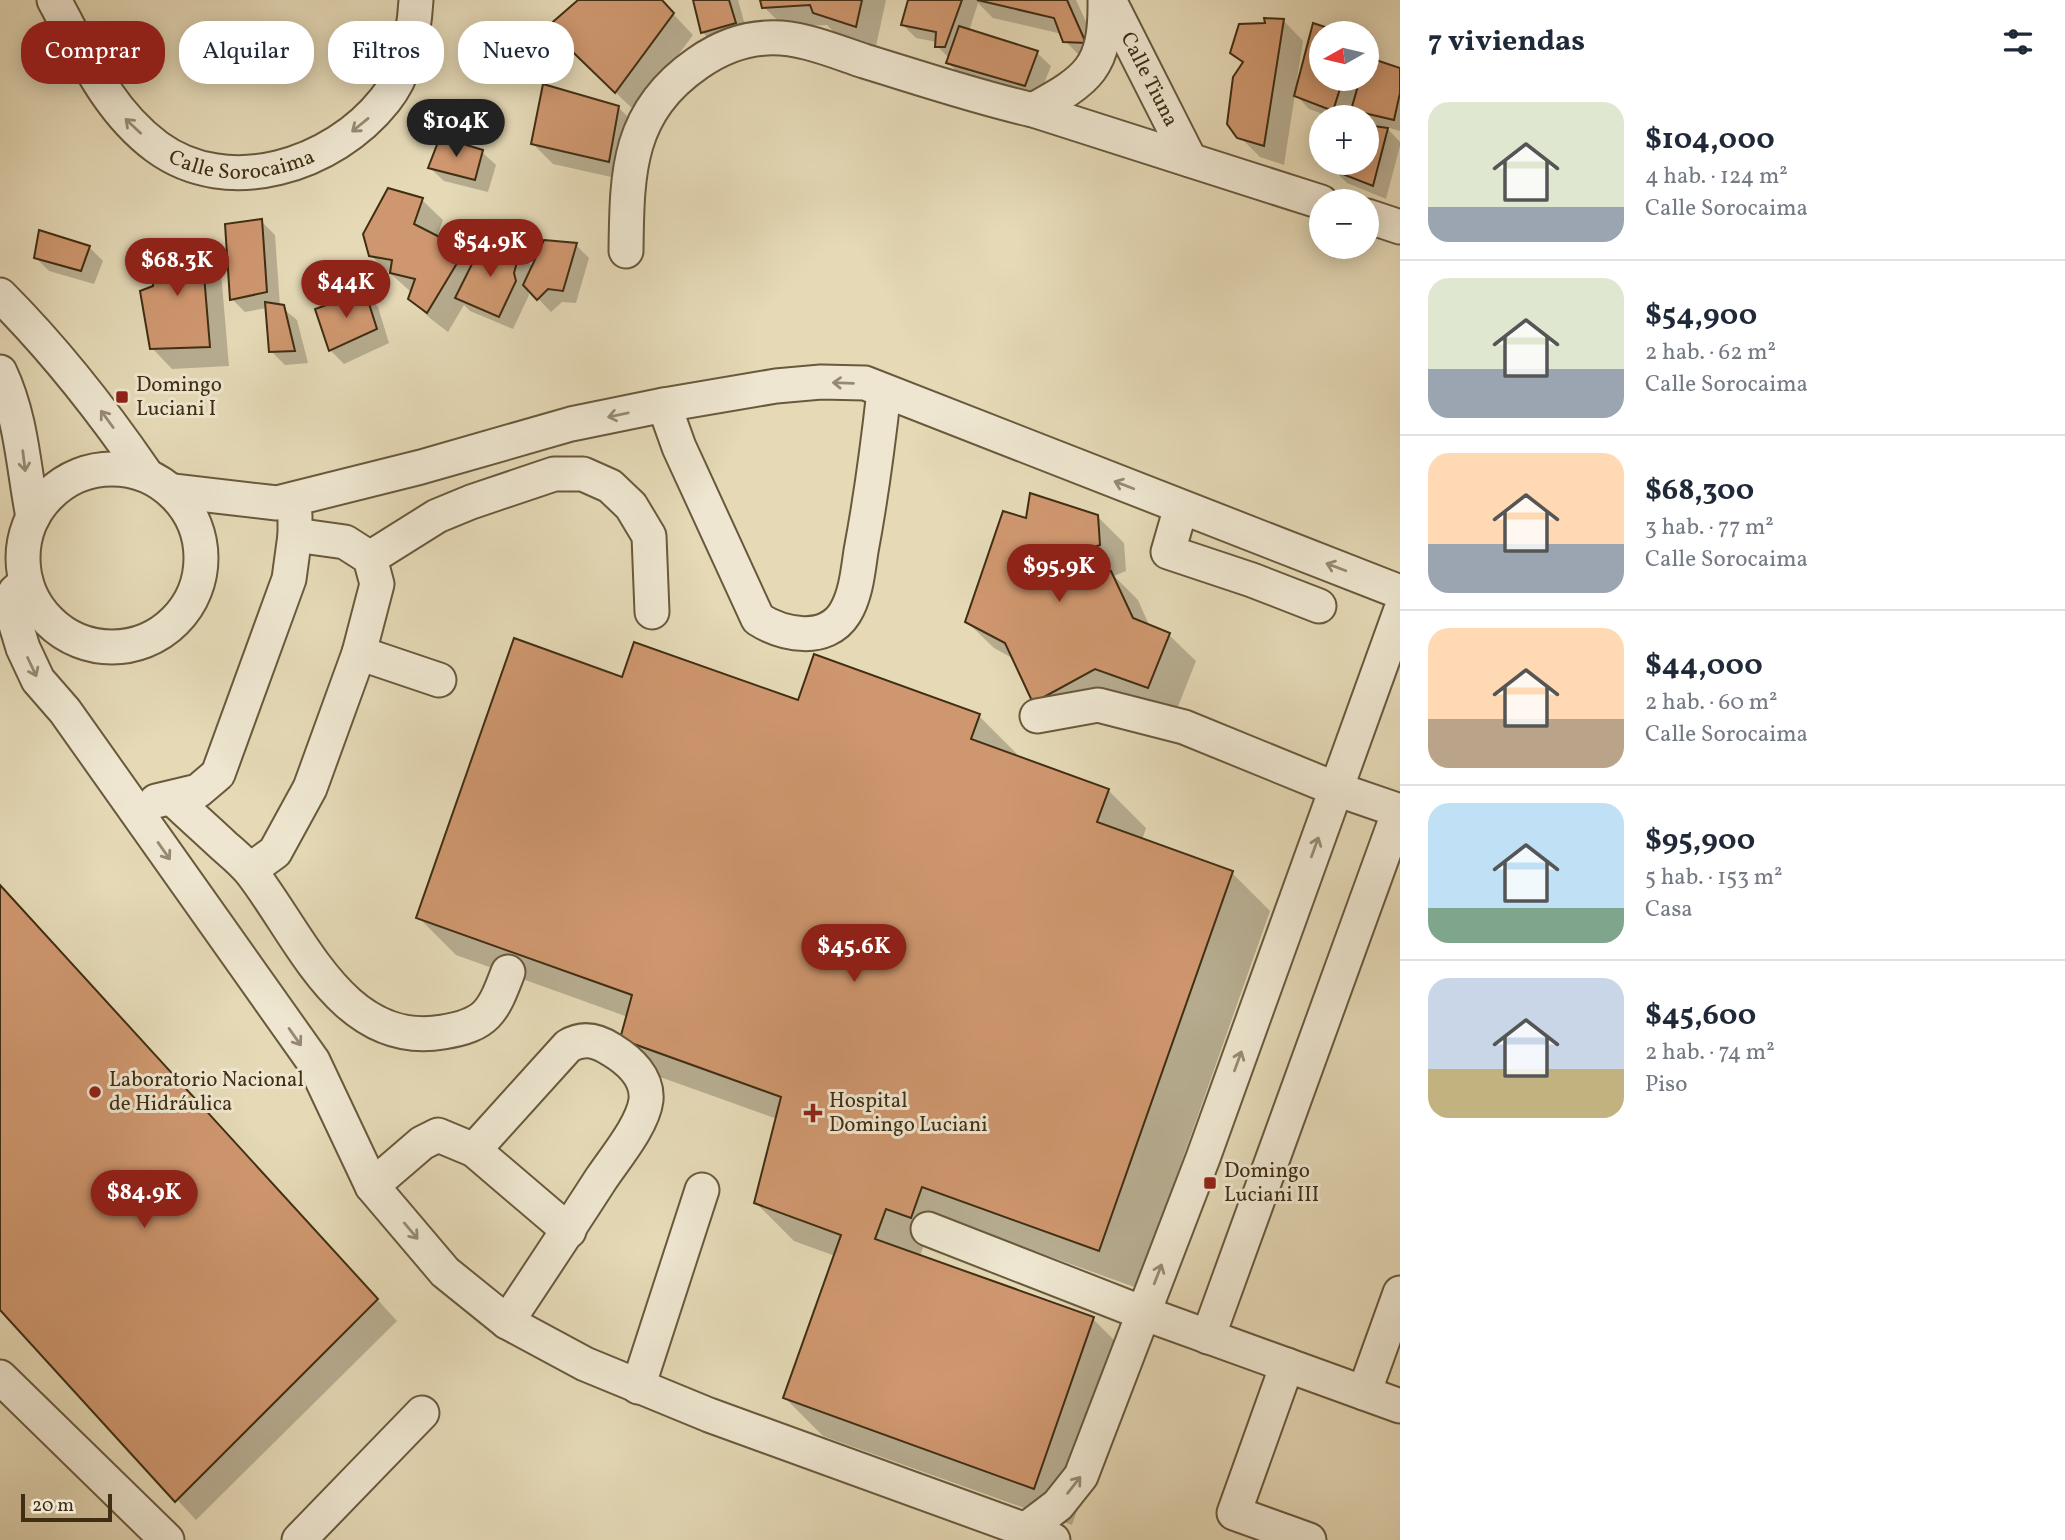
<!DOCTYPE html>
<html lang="es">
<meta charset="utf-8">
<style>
:root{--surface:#fff;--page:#f6f6f7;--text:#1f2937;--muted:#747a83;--line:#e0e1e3;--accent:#8f2418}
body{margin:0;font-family:Vollkorn,serif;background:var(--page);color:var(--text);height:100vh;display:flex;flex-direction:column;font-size:26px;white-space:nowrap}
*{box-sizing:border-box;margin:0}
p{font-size:23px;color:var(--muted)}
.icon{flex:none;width:38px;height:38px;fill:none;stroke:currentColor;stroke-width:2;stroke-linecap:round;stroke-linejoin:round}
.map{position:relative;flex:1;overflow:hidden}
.side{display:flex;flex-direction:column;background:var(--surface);width:665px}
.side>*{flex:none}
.top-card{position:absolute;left:21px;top:21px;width:665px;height:63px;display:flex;gap:14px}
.needle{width:46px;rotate:262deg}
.fabs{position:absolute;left:1309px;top:21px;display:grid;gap:14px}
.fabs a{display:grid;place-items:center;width:70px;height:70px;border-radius:50%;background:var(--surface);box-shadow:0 4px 18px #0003;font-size:35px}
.scale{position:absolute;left:21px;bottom:18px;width:91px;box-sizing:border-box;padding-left:7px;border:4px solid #402e13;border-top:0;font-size:19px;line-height:24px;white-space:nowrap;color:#402e13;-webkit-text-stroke:5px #eee6d0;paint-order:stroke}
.price{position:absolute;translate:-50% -60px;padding:0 16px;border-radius:24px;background:var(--accent);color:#fff;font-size:23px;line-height:46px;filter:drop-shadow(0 2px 4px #0008)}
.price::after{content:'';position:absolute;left:50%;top:42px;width:21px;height:16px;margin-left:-10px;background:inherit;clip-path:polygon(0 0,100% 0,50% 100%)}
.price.selected{background:#222;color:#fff}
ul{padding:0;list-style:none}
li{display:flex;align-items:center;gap:21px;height:175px;padding:0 28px}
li+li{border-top:2px solid var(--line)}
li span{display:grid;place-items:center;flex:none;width:196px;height:140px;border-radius:21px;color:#555}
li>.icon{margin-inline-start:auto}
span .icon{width:84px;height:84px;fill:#fffc;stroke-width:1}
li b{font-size:30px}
h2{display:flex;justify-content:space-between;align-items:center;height:84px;padding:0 28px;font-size:30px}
.tag{padding:0 24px;border-radius:28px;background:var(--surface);box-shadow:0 4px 18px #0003;font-size:24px;line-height:63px}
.tag.selected{background:var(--accent);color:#fff}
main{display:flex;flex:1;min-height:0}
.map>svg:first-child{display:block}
.shadow{fill:#0003}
.building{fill:#cf976f;stroke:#402e13;stroke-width:2}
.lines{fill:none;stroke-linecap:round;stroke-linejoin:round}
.minor-casing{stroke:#69593c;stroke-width:37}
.minor{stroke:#eee6d0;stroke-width:33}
.oneway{stroke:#978a72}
.poi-dot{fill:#8f2418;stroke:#eee6d0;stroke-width:2.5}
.labels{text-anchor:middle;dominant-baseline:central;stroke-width:6;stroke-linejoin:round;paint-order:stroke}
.street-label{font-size:21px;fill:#402e13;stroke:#eee6d0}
.poi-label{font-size:21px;fill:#402e13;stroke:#eee6d0;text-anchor:start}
</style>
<main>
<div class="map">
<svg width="1400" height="1540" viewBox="0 0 1400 1540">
<rect width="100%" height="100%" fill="#e5d9b6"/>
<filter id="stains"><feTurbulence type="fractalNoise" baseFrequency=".00286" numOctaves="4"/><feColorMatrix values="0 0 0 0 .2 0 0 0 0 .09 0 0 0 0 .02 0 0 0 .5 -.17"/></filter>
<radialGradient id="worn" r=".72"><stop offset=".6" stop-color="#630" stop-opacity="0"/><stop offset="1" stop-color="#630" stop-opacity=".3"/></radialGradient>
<!-- shadow -->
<g class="shadow">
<polygon points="580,0 660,0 693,35 636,112 569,48"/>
<polygon points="695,0 738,0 748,36 716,45 702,32"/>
<polygon points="762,0 886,0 876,46 835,33 827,25 784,27 764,7"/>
<polygon points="910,0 1076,0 1105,63 1085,61 1065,41 1062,34 993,18 978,3 969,31 1037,53 1051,66 1038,99 962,76 948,63 950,59 937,46 937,42 916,38 903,25"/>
<polygon points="1283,20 1303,41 1297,79 1300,79 1314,25 1338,33 1321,33 1321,79 1367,79 1367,51 1369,53 1367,59 1400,70 1400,131 1386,127 1400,142 1400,146 1386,199 1347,183 1334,170 1336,163 1367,163 1367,127 1378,128 1378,126 1367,123 1367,117 1361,117 1351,108 1348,117 1331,117 1309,109 1295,94 1284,165 1260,157 1239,136 1244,64 1232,53 1267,24"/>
<polygon points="618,107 639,128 629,181 553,164 533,144"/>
<polygon points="482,152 496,165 488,192 444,181 430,168"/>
<polygon points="389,190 422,200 443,220 437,237 464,252 475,262 519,252 533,267 576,245 589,258 576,303 562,302 551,312 527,287 529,295 513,329 470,311 464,305 448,332 431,319 410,299 412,293 370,255"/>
<polygon points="261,221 275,235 280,306 297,320 308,363 285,365 271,351 267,308 245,312 232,299"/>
<polygon points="200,241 220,261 229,366 172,369 152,348 155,288"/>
<polygon points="89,247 103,261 94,284 49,271 36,258"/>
<polygon points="364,293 378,307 389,343 344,364 330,350 317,310"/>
<polygon points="1097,516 1124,543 1126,571 1114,576 1138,600 1150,627 1169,635 1196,661 1175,714 1123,694 1061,729 1034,702 1014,659 994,648 967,622 1027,520"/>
<polygon points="623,679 799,703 979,716 1017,754 1016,757 1108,790 1146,828 1142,840 1232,873 1270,911 1137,1288 960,1224 949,1255 924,1245 920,1256 1093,1319 1131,1357 1072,1525 823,1436 785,1398 835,1256 794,1241 756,1203 777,1119 660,1077 622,1039 628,1017 456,955 418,917"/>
<polygon points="0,886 397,1321 196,1520 0,1308"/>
</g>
<!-- building -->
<g class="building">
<polygon points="578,0 662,0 674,13 615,93 547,27"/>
<polygon points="693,0 729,0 736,23 701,33"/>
<polygon points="760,0 862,0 856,27 813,13 810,5 762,8"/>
<polygon points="908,0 962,0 945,47 935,47 936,32 901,25"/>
<polygon points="977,0 1067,0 1086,43 1063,42 1054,18"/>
<polygon points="1264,18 1284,19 1264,146 1237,138 1227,124 1233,77 1243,62 1230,53 1239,24 1265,23"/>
<polygon points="1313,23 1343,33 1321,33 1321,79 1343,79 1333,111 1294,96"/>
<polygon points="959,26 1038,51 1025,86 946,63"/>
<polygon points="1367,57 1400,68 1400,93 1394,120 1351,110 1360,79 1367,79"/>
<polygon points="543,84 619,106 609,162 531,144"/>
<polygon points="1367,125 1388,128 1373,186 1332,170 1334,163 1367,163"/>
<polygon points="440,137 483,150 475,180 428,168"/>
<polygon points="388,188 423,198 414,224 465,250 427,313 408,299 415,279 390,273 392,260 369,256 363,234"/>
<polygon points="262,219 267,292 230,300 225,224"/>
<polygon points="39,230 90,246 81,271 34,258"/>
<polygon points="201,239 210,347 150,349 140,291 153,286 152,265 160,262 157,243"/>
<polygon points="544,240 577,243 563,291 548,289 537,300 523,285"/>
<polygon points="482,244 520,251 514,273 516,281 499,317 455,298"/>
<polygon points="365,291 377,329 329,351 315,309"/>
<polygon points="265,302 284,305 295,351 269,352"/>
<polygon points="1030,493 1098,515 1100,545 1056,561 1069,584 1111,571 1133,618 1170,633 1148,688 1095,669 1033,703 1005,643 965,622 1003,511 1026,518"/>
<polygon points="514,638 622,677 634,642 798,700 814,654 980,714 971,739 1109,789 1097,822 1233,871 1099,1251 922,1187 911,1218 886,1209 875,1239 1094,1317 1034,1489 783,1398 841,1235 754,1203 781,1097 620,1039 632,995 416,918"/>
<polygon points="0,885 378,1299 175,1502 0,1310"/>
</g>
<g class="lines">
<defs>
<g id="minor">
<path id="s1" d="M54,0C83,53 107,110 157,147C228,199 333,166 385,100C407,73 414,34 416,0"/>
<path id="s2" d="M1109,0L1190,160"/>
<path d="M1033,110C1089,79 1106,68 1105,0"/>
<polyline points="1367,216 1400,227"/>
<path d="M626,251C627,172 627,112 698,63C718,49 742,39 767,38C800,36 834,51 864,61C920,78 976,97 1033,110L1321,202"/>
<path d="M0,295C55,350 102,410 146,474"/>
<path d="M0,372C22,419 23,466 33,517"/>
<path d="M664,405L679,447L758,619C783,635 826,644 845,613C856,595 858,571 861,551C871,498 878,445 884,391"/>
<circle cx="112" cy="558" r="89"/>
<polyline points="173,491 277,503 421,467 571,424 664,405 776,386 821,382 865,383 1400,592"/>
<polyline points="1181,507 1168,552 1252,580 1319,606"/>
<polyline points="370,558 437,516 471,502 554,474 583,474 610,486 631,506 649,536 652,612"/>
<polyline points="26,582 15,592 13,615 23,648 38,680 65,711 313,1061 372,1186 445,1272 507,1322 585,1364 709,1415 1053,1540"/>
<polyline points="359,653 439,680"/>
<polyline points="1037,716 1098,705 1184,727 1336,789 1400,811"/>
<path d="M173,799C190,815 207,830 224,846C233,854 243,862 251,872C301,936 343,1049 443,1032C487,1025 493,1012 508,972"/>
<polyline points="156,801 198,791 218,774 289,579 295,535 295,515"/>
<polyline points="250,870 275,852 310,788 359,653 377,584 370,558 345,542 295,535"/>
<path d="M474,1150L568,1046C583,1037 597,1040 612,1050C630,1061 648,1078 646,1100C643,1125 615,1158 601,1179C570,1227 539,1274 507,1322"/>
<polyline points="372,1186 422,1143 438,1135 474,1150 569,1231"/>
<polyline points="928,1229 1143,1313 1400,1406"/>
<polyline points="1208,1337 1399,811"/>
<polyline points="1287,1365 1234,1513 1309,1540"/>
<polyline points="0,1377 167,1540"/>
<polyline points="638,1387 702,1190"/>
<polyline points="1364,1393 1400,1293"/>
<polyline points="1024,1531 1058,1505 1081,1476 1203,1158 1400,612"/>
<polyline points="299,1540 422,1413"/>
</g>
</defs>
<!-- minor casing -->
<use href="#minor" class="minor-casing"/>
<!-- minor -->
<use href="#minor" class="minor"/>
</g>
<!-- one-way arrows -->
<defs><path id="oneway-shaft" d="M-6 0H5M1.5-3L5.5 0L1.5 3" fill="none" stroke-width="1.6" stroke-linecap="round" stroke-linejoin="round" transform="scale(1.75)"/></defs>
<g class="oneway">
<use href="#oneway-shaft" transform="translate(360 125) rotate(141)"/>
<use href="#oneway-shaft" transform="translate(133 126) rotate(-137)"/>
<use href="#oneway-shaft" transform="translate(843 383) rotate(-178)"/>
<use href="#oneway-shaft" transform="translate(618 415) rotate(168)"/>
<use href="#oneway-shaft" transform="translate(107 419) rotate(-126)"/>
<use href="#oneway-shaft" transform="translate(24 461) rotate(83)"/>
<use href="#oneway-shaft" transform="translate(1124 485) rotate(-159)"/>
<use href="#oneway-shaft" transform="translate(1336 567) rotate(-159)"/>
<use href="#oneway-shaft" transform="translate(32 667) rotate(65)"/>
<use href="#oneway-shaft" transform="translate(1315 847) rotate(-70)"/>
<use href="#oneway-shaft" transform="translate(164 851) rotate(55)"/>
<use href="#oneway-shaft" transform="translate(295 1037) rotate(55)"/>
<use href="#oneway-shaft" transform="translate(1238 1061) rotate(-70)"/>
<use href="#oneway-shaft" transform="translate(411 1231) rotate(50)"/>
<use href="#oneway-shaft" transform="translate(1158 1274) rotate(-69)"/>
<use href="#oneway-shaft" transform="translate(1074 1485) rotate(-52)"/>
</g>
<!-- markers -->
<g class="poi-dot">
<rect x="115" y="390" width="14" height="14" rx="3.5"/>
<circle cx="95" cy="1092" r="7"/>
<path d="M809.5 1102.5h7v7h7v7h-7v7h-7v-7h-7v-7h7z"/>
<rect x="1203" y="1176" width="14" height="14" rx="3.5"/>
</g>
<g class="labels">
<!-- street labels -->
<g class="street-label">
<text stroke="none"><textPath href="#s2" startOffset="89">Calle Tiuna</textPath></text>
<text stroke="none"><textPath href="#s1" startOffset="271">Calle Sorocaima</textPath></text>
</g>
<!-- poi labels -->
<g class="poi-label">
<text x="136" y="385">Domingo<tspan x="136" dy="24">Luciani I</tspan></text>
<text x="109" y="1080">Laboratorio Nacional<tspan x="109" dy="24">de Hidráulica</tspan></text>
<text x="829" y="1101">Hospital<tspan x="829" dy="24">Domingo Luciani</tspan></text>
<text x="1224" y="1171">Domingo<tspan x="1224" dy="24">Luciani III</tspan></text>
</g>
</g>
<rect width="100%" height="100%" filter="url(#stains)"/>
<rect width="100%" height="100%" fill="url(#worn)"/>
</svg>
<div class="fabs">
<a><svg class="needle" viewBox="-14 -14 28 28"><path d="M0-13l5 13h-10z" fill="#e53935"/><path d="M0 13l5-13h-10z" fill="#747a83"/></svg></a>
<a>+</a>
<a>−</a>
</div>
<div class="scale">20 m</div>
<b class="price selected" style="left:456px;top:159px">$104K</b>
<b class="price" style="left:490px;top:279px">$54.9K</b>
<b class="price" style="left:177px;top:298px">$68.3K</b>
<b class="price" style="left:346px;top:320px">$44K</b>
<b class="price" style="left:1059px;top:604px">$95.9K</b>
<b class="price" style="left:854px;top:984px">$45.6K</b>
<b class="price" style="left:144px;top:1230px">$84.9K</b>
<div class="top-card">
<a class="tag selected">Comprar</a>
<a class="tag">Alquilar</a>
<a class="tag">Filtros</a>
<a class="tag">Nuevo</a>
</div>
</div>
<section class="side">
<h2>7 viviendas<svg class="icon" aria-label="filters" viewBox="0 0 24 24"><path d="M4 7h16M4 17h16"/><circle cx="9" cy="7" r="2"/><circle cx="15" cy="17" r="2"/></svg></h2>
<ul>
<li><span style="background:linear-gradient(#dfe7d0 75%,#9aa5b1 0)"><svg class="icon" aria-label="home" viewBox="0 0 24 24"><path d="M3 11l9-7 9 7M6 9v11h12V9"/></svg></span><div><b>$104,000</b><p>4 hab. · 124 m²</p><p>Calle Sorocaima</p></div></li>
<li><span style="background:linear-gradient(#dfe7d0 65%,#9aa5b1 0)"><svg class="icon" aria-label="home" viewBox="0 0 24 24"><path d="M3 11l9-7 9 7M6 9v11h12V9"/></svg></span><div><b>$54,900</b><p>2 hab. · 62 m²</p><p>Calle Sorocaima</p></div></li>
<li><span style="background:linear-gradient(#ffd9b3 65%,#9aa5b1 0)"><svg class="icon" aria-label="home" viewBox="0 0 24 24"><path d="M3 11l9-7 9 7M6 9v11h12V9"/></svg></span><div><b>$68,300</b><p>3 hab. · 77 m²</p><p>Calle Sorocaima</p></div></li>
<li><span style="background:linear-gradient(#ffd9b3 65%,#b9a48a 0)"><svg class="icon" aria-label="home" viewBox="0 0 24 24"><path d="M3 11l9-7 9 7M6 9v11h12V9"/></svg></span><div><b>$44,000</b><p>2 hab. · 60 m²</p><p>Calle Sorocaima</p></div></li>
<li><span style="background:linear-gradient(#bfe0f5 75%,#7fa58c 0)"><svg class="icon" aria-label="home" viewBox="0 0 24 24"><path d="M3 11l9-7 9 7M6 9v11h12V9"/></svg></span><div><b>$95,900</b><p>5 hab. · 153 m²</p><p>Casa</p></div></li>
<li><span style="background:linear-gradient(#c9d6e8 65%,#c2b280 0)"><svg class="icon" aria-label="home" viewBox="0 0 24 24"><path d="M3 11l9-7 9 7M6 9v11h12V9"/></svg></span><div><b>$45,600</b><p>2 hab. · 74 m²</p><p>Piso</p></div></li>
</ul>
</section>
</main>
